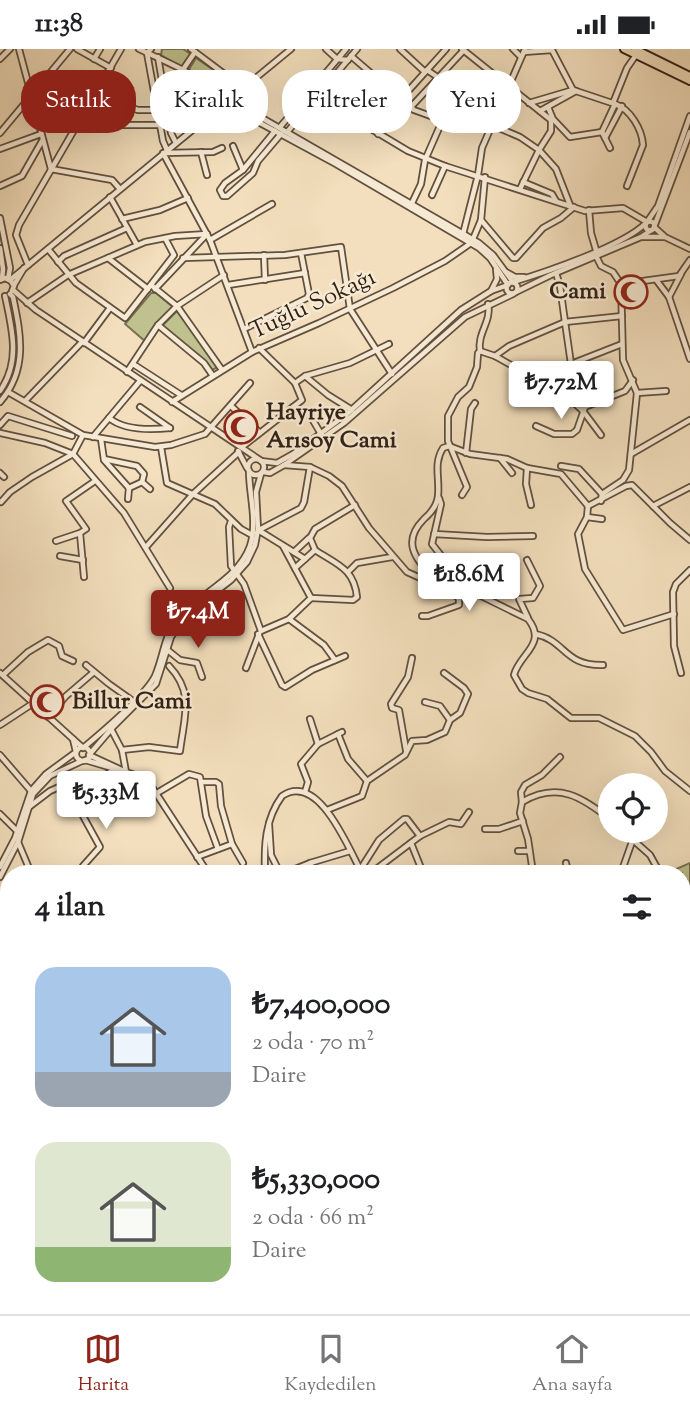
<!DOCTYPE html>
<html lang="tr">
<meta charset="utf-8">
<style>
:root{--surface:#fff;--page:#f6f6f6;--text:#202124;--muted:#757577;--line:#e0e0e0;--accent:#8f2418}
body{margin:0;font-family:"Sorts Mill Goudy",serif;background:var(--page);color:var(--text);height:100vh;display:flex;flex-direction:column;font-size:26px;white-space:nowrap}
*{box-sizing:border-box;margin:0}
p{font-size:23px;color:var(--muted)}
.icon{flex:none;width:38px;height:38px;fill:none;stroke:currentColor;stroke-width:2;stroke-linecap:round;stroke-linejoin:round}
.map{position:relative;flex:1;overflow:hidden}
.side{position:absolute;left:0px;top:816px;width:691px;height:450px;display:flex;flex-direction:column;background:var(--surface);border-radius:28px 28px 0 0;box-shadow:0 7px 28px #0002}
.side>*{flex:none}
.guide{position:absolute;left:21px;top:21px;width:649px;height:63px;display:flex;gap:14px}
.buttons{position:absolute;left:598px;top:724px;display:grid;gap:14px}
.buttons a{display:grid;place-items:center;width:70px;height:70px;border-radius:50%;background:var(--surface);box-shadow:0 7px 28px #0002;font-size:35px}
.price{position:absolute;translate:-50% -60px;padding:0 16px;border-radius:7px;background:#fff;color:#222;font-size:23px;line-height:46px;filter:drop-shadow(0 2px 4px #0008)}
.price::after{content:'';position:absolute;left:50%;top:42px;width:21px;height:16px;margin-left:-10px;background:inherit;clip-path:polygon(0 0,100% 0,50% 100%)}
.price.on{background:var(--accent);color:#fff}
ul{padding:0;list-style:none}
li{display:flex;align-items:center;gap:21px;height:175px;padding:0 35px}
li span{display:grid;place-items:center;flex:none;width:196px;height:140px;border-radius:21px;color:#555}
li>.icon{margin-inline-start:auto}
span .icon{width:84px;height:84px;fill:#fffc;stroke-width:1}
li b{font-size:30px}
h2{display:flex;justify-content:space-between;align-items:center;height:84px;padding:0 35px;font-size:30px}
.pill{padding:0 24px;border-radius:28px;background:var(--surface);box-shadow:0 7px 28px #0002;font-size:24px;line-height:63px}
.pill.on{background:var(--accent);color:#fff}
.status{display:flex;justify-content:space-between;align-items:center;height:49px;padding:0 35px;background:var(--surface);direction:ltr}
.status svg{height:19px;fill:currentColor}
.tabs{display:flex;justify-content:space-around;align-items:center;height:98px;border-top:2px solid var(--line);background:var(--surface);font-size:19px;color:var(--muted)}
.tabs a{display:grid;justify-items:center;gap:4px}
.tabs .on{color:var(--accent)}
.map>svg:first-child{display:block}
.green{fill:#bfc18e;stroke:#787152;stroke-width:2}
.lines{fill:none;stroke-linecap:round;stroke-linejoin:round}
.stream{stroke:#717e74;stroke-width:2}
.minor-casing{stroke:#62503f;stroke-width:8}
.major-casing{stroke:#312115;stroke-width:10}
.minor{stroke:#f7ead4;stroke-width:4.5}
.major{stroke:#f3dfbd;stroke-width:6}
.labels{text-anchor:middle;dominant-baseline:central;stroke-width:5;stroke-linejoin:round;paint-order:stroke}
.poi-label{font-size:24px;font-weight:bold;fill:#312115;stroke:#f7ead4;text-anchor:start}
.street-label{font-size:24px;fill:#312115;stroke:#f7ead4}
</style>
<div class="status"><b>11:38</b><svg viewBox="0 0 49 12"><path d="M0 12V9h3v3zM5 12V6h3v6zM10 12V3h3v9zM15 12V0h3v12zM26 1h20v11H26zM47 4h2v5h-2z"/></svg></div>
<div class="map">
<svg width="690" height="1265" viewBox="0 0 690 1265">
<rect width="100%" height="100%" fill="#f3dfbd"/>
<filter id="stains"><feTurbulence type="fractalNoise" baseFrequency=".00286" numOctaves="4"/><feColorMatrix values="0 0 0 0 .2 0 0 0 0 .09 0 0 0 0 .02 0 0 0 .5 -.17"/></filter>
<radialGradient id="worn" r=".72"><stop offset=".6" stop-color="#630" stop-opacity="0"/><stop offset="1" stop-color="#630" stop-opacity=".3"/></radialGradient>
<!-- green -->
<g class="green">
<polygon points="162,0 183,0 192,6 183,19 161,6"/>
<polygon points="196,9 234,35 224,44 188,22"/>
<polygon points="151,244 156,244 174,259 146,293 125,275"/>
<polygon points="177,262 218,318 212,321 162,277"/>
<polygon points="690,814 690,1265 318,1265 315,1259 312,1265 277,1265 268,1257 682,1256 682,824 667,824"/>
</g>
<g class="lines">
<!-- stream -->
<g class="stream">
<polyline points="0,184 6,216"/>
<polyline points="11,252 13,264"/>
<path d="M0,348C19,324 18,300 14,272"/>
</g>
<defs>
<g id="minor">
<polyline points="19,0 51,120"/>
<polyline points="77,0 111,19"/>
<path d="M139,0C166,13 207,29 226,52"/>
<polyline points="151,0 147,4 163,92 167,101"/>
<polyline points="191,0 243,39"/>
<polyline points="326,0 337,10 348,11"/>
<polyline points="400,0 425,23"/>
<polyline points="462,0 551,71 551,82 539,101 556,120 570,156"/>
<polyline points="513,0 521,8"/>
<polyline points="524,3 552,1 573,41 529,54"/>
<polyline points="351,7 414,61 436,69 490,80"/>
<polyline points="158,8 171,84 176,94"/>
<polyline points="0,10 10,0"/>
<polyline points="94,10 100,0"/>
<polyline points="427,21 461,44 501,53"/>
<polyline points="182,22 195,3"/>
<polyline points="326,35 373,81 408,102 445,117 585,162 623,159 647,173 658,157 690,67"/>
<polyline points="573,41 615,55 602,83 610,99"/>
<path d="M229,50L479,194L493,206L513,233C546,223 623,197 646,174"/>
<polyline points="88,54 123,76 160,76"/>
<polyline points="223,54 336,115 479,199 490,209 508,236 491,242 461,261 347,365 293,405 277,414 261,412"/>
<polyline points="613,54 627,19 636,6"/>
<path d="M615,55C630,60 642,80 643,96L627,137"/>
<polyline points="123,56 138,61 158,61"/>
<polyline points="548,58 553,70 570,88 602,83"/>
<polyline points="540,62 576,42"/>
<polyline points="492,76 520,88 539,101 520,140"/>
<polyline points="280,78 346,0"/>
<polyline points="373,81 446,0"/>
<polyline points="275,82 243,121 225,134 220,141 223,147 227,147 253,124 258,112 281,85"/>
<polyline points="288,82 357,0"/>
<polyline points="690,83 654,178 665,188 690,200"/>
<polyline points="0,84 70,0"/>
<polyline points="378,85 410,59 464,1"/>
<polyline points="605,89 622,57"/>
<polyline points="233,97 243,121"/>
<polyline points="222,99 213,103 163,104 210,191 252,303"/>
<polyline points="0,100 41,85"/>
<polyline points="201,103 207,126"/>
<polyline points="51,120 112,131 120,140"/>
<polyline points="523,133 552,145 556,152"/>
<polyline points="0,137 22,127 42,92"/>
<polyline points="432,146 445,117"/>
<polyline points="110,148 137,196"/>
<polyline points="412,154 421,135 425,111 443,70"/>
<polyline points="589,161 591,184 596,201"/>
<polyline points="0,169 10,219 8,230"/>
<polyline points="122,170 160,161 188,149"/>
<polyline points="481,171 513,209 516,209 543,179 561,169 574,158"/>
<circle cx="650" cy="177" r="4.5"/>
<polyline points="463,185 478,126 482,99 525,0"/>
<polyline points="642,188 664,188"/>
<polyline points="473,190 481,171 485,128"/>
<polyline points="210,191 272,155"/>
<polyline points="0,199 3,220 2,230"/>
<polyline points="48,200 76,234 125,269 174,206 165,189"/>
<polyline points="264,206 265,231"/>
<polyline points="596,207 601,217 613,223 621,235 623,311 637,344 629,421 623,431 602,445 601,452"/>
<polyline points="108,209 148,240"/>
<polyline points="183,209 285,206 341,198 350,260 392,325"/>
<polyline points="58,213 64,207 127,179"/>
<polyline points="28,216 16,186 19,176 121,0"/>
<polyline points="506,223 515,228 524,228"/>
<polyline points="556,224 560,237 565,273 622,267"/>
<polyline points="0,231 5,229 11,232 14,237 12,242"/>
<polyline points="10,231 291,0"/>
<polyline points="657,232 669,248 690,310"/>
<circle cx="512" cy="239" r="5.5"/>
<polyline points="621,235 679,227 690,211"/>
<polyline points="14,236 24,219"/>
<polyline points="151,236 177,257 222,321"/>
<polyline points="228,236 305,224"/>
<polyline points="155,240 207,185"/>
<polyline points="13,241 36,261 260,411"/>
<polyline points="491,242 497,230 496,220"/>
<polyline points="516,243 551,226 641,188 653,180"/>
<polyline points="669,248 681,225"/>
<polyline points="27,254 68,226 145,193 175,187 207,185"/>
<polyline points="158,276 204,314 213,327"/>
<polyline points="244,280 307,249 309,245 301,204"/>
<polyline points="84,294 110,259"/>
<polyline points="480,302 495,307 541,333 571,315 622,295"/>
<polyline points="495,307 509,297 565,273 571,315"/>
<polyline points="133,315 181,346"/>
<polyline points="127,323 158,276 177,257 224,226"/>
<polyline points="305,327 328,346 352,361"/>
<polyline points="295,334 305,327 350,314 389,295"/>
<path d="M0,342C21,312 12,280 5,247"/>
<polyline points="8,343 83,386 155,398 171,396 205,385 250,334"/>
<polyline points="637,344 666,342"/>
<polyline points="570,350 583,362 601,386"/>
<polyline points="25,352 82,293"/>
<path d="M0,353C28,321 21,286 13,248L10,245"/>
<polyline points="172,353 252,303 319,274 393,239 445,212 471,194"/>
<polyline points="231,357 259,383"/>
<polyline points="140,358 170,379"/>
<polyline points="293,358 311,368 321,385"/>
<path d="M109,369C125,382 151,381 170,379"/>
<polyline points="0,376 8,367 72,387"/>
<polyline points="536,377 554,385 572,385 577,381 585,358 625,342 633,331"/>
<polyline points="0,384 45,394 73,405 124,464 170,539"/>
<polyline points="93,388 140,332"/>
<polyline points="101,390 104,411 129,439"/>
<polyline points="449,397 470,405 507,410 527,419 561,425 588,457"/>
<polyline points="161,398 167,434 215,455 241,480 252,486"/>
<polyline points="242,398 302,351 295,334 259,299"/>
<polyline points="238,402 247,419"/>
<polyline points="466,404 471,360 475,354"/>
<polyline points="631,405 690,371"/>
<polyline points="500,409 512,424"/>
<circle cx="256" cy="418" r="8"/>
<polyline points="104,410 137,417 144,425 142,433"/>
<path d="M284,416L310,418L329,427L342,437L369,479L407,523L425,531L441,532L469,541L528,570C548,595 519,605 514,626L522,640L528,644L547,650L571,669H599L635,687L651,703L665,722L690,742"/>
<polyline points="561,417 579,420 602,445"/>
<polyline points="527,419 526,435 531,456"/>
<polyline points="263,423 270,424 284,416 344,374 465,268 513,245"/>
<polyline points="0,424 4,428"/>
<polyline points="142,433 150,440"/>
<polyline points="129,439 142,433"/>
<path d="M462,446L467,438L448,392V367L458,348L469,338L477,318L478,304L480,302C477,284 492,272 488,255"/>
<polyline points="439,449 441,455 432,495 443,509 464,519"/>
<polyline points="128,450 129,439"/>
<polyline points="1,453 10,443 32,428 73,405 83,386"/>
<polyline points="588,457 587,468 578,485 585,520 623,581 674,565"/>
<polyline points="588,457 626,437 632,436 670,474 690,491"/>
<polyline points="653,457 690,438"/>
<polyline points="587,468 602,470"/>
<polyline points="231,472 229,478 231,517 244,535 261,582"/>
<polyline points="258,481 305,510"/>
<polyline points="259,481 301,459 304,453 310,418"/>
<polyline points="434,485 487,488 533,487"/>
<polyline points="56,492 80,484"/>
<polyline points="283,497 311,549"/>
<polyline points="146,498 193,445 239,403"/>
<polyline points="315,501 310,489 315,480 355,456"/>
<polyline points="294,503 309,489"/>
<polyline points="60,507 83,511"/>
<polyline points="527,511 540,537 533,549 519,550 528,569"/>
<path d="M295,519L315,501C336,515 354,519 357,548L353,551L311,549"/>
<polyline points="349,522 357,514 392,508"/>
<polyline points="84,528 80,484 86,480 66,452 95,432"/>
<path d="M435,531C417,511 400,494 424,470C431,464 437,457 438,447C440,429 433,415 443,399L449,397"/>
<polyline points="422,567 428,567 459,556 459,550 443,533"/>
<polyline points="289,570 324,596 335,611"/>
<polyline points="261,582 289,570 311,549"/>
<polyline points="258,585 282,636 285,638 312,621 345,607"/>
<path d="M535,585C566,591 563,617 603,616"/>
<polyline points="165,599 180,611 197,614 202,628"/>
<polyline points="86,616 109,635 133,652"/>
<polyline points="246,619 259,585"/>
<polyline points="0,624 73,690"/>
<polyline points="681,624 674,597 673,543 676,535 690,521"/>
<polyline points="3,626 28,603 48,591 59,597 62,607 73,612"/>
<polyline points="425,653 440,657 450,671"/>
<polyline points="48,668 66,647 94,623"/>
<polyline points="310,670 318,695"/>
<polyline points="0,676 32,655"/>
<polyline points="111,680 122,701 126,723 141,728 150,735 208,824"/>
<polyline points="338,685 348,710 367,732"/>
<circle cx="83" cy="705" r="7"/>
<path d="M122,701L149,698L180,702C184,668 195,644 169,617"/>
<polyline points="406,701 399,661 392,659 391,655 408,628 412,609"/>
<polyline points="0,706 31,742"/>
<polyline points="85,711 126,723 89,706 113,678 156,635 171,588 186,566 231,531 247,513 255,496 258,480 256,443 261,425"/>
<polyline points="202,733 216,733 219,735 221,757 232,795"/>
<polyline points="73,737 83,767 100,798 83,817"/>
<polyline points="305,743 308,733 301,715 318,695 342,683"/>
<polyline points="157,744 189,725 200,728 206,767 218,800"/>
<path d="M522,753C558,732 582,748 611,771"/>
<polyline points="29,758 50,742 59,738 88,736 114,721"/>
<polyline points="327,761 362,747 367,732 405,706 412,692 427,691 445,683 450,671 460,664 468,645 464,639 444,624"/>
<polyline points="0,765 17,782"/>
<polyline points="269,775 271,806 280,824"/>
<polyline points="485,780 499,780 523,772"/>
<polyline points="623,782 650,806 660,824"/>
<polyline points="18,793 31,824"/>
<polyline points="411,794 423,824"/>
<polyline points="518,802 529,802"/>
<polyline points="197,808 232,795 243,814"/>
<polyline points="310,814 314,824"/>
<polyline points="566,814 568,824"/>
<path d="M0,818L15,789L31,742L46,725L76,703L73,690L83,699C101,684 145,647 155,627C165,604 163,584 183,564C205,542 239,528 250,497C258,473 249,446 249,422"/>
<polyline points="360,821 379,791 404,770 407,770 420,787"/>
<path d="M265,824C264,797 265,770 282,747C319,722 349,801 362,824"/>
<polyline points="285,824 310,814 350,802"/>
<polyline points="371,824 420,787 449,773 461,775 469,763"/>
<polyline points="533,824 528,790 520,764 522,753 521,743 525,736 542,726 560,708"/>
<polyline points="621,824 633,790"/>
<polyline points="0,828 18,793 33,745 50,727 82,712"/>
<polyline points="682,851 690,839"/>
<polyline points="682,852 690,854"/>
<polyline points="0,853 9,852"/>
<polyline points="682,887 687,898 682,907"/>
<polyline points="0,919 9,925"/>
<polyline points="682,924 690,954"/>
<polyline points="0,941 9,932"/>
<polyline points="0,966 9,966"/>
<polyline points="0,1001 9,1010"/>
<polyline points="684,1073 690,1075"/>
<polyline points="0,1081 9,1088"/>
<polyline points="0,1102 9,1102"/>
<polyline points="0,1176 9,1180"/>
<polyline points="682,1213 690,1203"/>
<polyline points="0,1239 5,1238 9,1228"/>
<polyline points="26,1256 31,1265"/>
<polyline points="101,1256 105,1265"/>
<polyline points="159,1256 168,1265"/>
<polyline points="213,1256 219,1265"/>
<polyline points="265,1256 275,1265"/>
<polyline points="523,1256 525,1265"/>
<polyline points="586,1256 586,1265"/>
<polyline points="615,1256 620,1265"/>
<polyline points="450,1265 451,1256"/>
<polyline points="657,1265 665,1256"/>
</g>
<g id="major">
<polyline points="624,0 690,32"/>
<polyline points="635,0 690,27"/>
</g>
</defs>
<!-- minor casing -->
<use href="#minor" class="minor-casing"/>
<!-- major casing -->
<use href="#major" class="major-casing"/>
<!-- minor -->
<use href="#minor" class="minor"/>
<!-- major -->
<use href="#major" class="major"/>
</g>
<!-- icons -->
<defs>
<symbol id="mosque-ring" viewBox="-11 -11 22 22"><circle r="9.5" fill="#f7ead4" stroke="#8f2418" stroke-width="1.5"/><path d="M3.5-4.9A6 6 0 1 0 3.5 4.9A5 5 0 1 1 3.5-4.9Z" fill="#8f2418"/></symbol>
</defs>
<g fill-rule="evenodd">
<use href="#mosque-ring" x="612" y="224" width="38" height="38"/>
<use href="#mosque-ring" x="222" y="359" width="38" height="38"/>
<use href="#mosque-ring" x="28" y="634" width="38" height="38"/>
</g>
<g class="labels">
<!-- poi labels -->
<g class="poi-label">
<text x="606" y="243" text-anchor="end">Cami</text>
<text x="266" y="364">Hayriye<tspan x="266" dy="28">Arısoy Cami</tspan></text>
<text x="72" y="653">Billur Cami</text>
</g>
<!-- street labels -->
<g class="street-label">
<text transform="translate(313 256) rotate(-25)">Tuğlu Sokağı</text>
</g>
</g>
<rect width="100%" height="100%" filter="url(#stains)"/>
<rect width="100%" height="100%" fill="url(#worn)"/>
</svg>
<div class="buttons">
<a><svg class="icon" aria-label="locate" viewBox="0 0 24 24"><circle cx="12" cy="12" r="6"/><path d="M12 2v4M12 18v4M2 12h4M18 12h4"/></svg></a>
</div>
<b class="price" style="left:561px;top:372px">₺7.72M</b>
<b class="price" style="left:469px;top:564px">₺18.6M</b>
<b class="price on" style="left:198px;top:601px">₺7.4M</b>
<b class="price" style="left:106px;top:782px">₺5.33M</b>
<div class="guide">
<a class="pill on">Satılık</a>
<a class="pill">Kiralık</a>
<a class="pill">Filtreler</a>
<a class="pill">Yeni</a>
</div>
<section class="side">
<h2>4 ilan<svg class="icon" aria-label="filters" viewBox="0 0 24 24"><path d="M4 7h16M4 17h16"/><circle cx="9" cy="7" r="2"/><circle cx="15" cy="17" r="2"/></svg></h2>
<ul>
<li><span style="background:linear-gradient(#a9c7e8 75%,#9aa5b1 0)"><svg class="icon" aria-label="home" viewBox="0 0 24 24"><path d="M3 11l9-7 9 7M6 9v11h12V9"/></svg></span><div><b>₺7,400,000</b><p>2 oda · 70 m²</p><p>Daire</p></div></li>
<li><span style="background:linear-gradient(#dfe7d0 75%,#8fb573 0)"><svg class="icon" aria-label="home" viewBox="0 0 24 24"><path d="M3 11l9-7 9 7M6 9v11h12V9"/></svg></span><div><b>₺5,330,000</b><p>2 oda · 66 m²</p><p>Daire</p></div></li>
</ul>
</section>
</div>
<nav class="tabs">
<a class="on"><svg class="icon" aria-label="map" viewBox="0 0 24 24"><path d="M3 6l6-2 6 2 6-2v14l-6 2-6-2-6 2zM9 4v14M15 6v14"/></svg>Harita</a>
<a><svg class="icon" aria-label="saved" viewBox="0 0 24 24"><path d="M7 4h10v16l-5-4-5 4z"/></svg>Kaydedilen</a>
<a><svg class="icon" aria-label="home" viewBox="0 0 24 24"><path d="M3 11l9-7 9 7M6 9v11h12V9"/></svg>Ana sayfa</a>
</nav>
